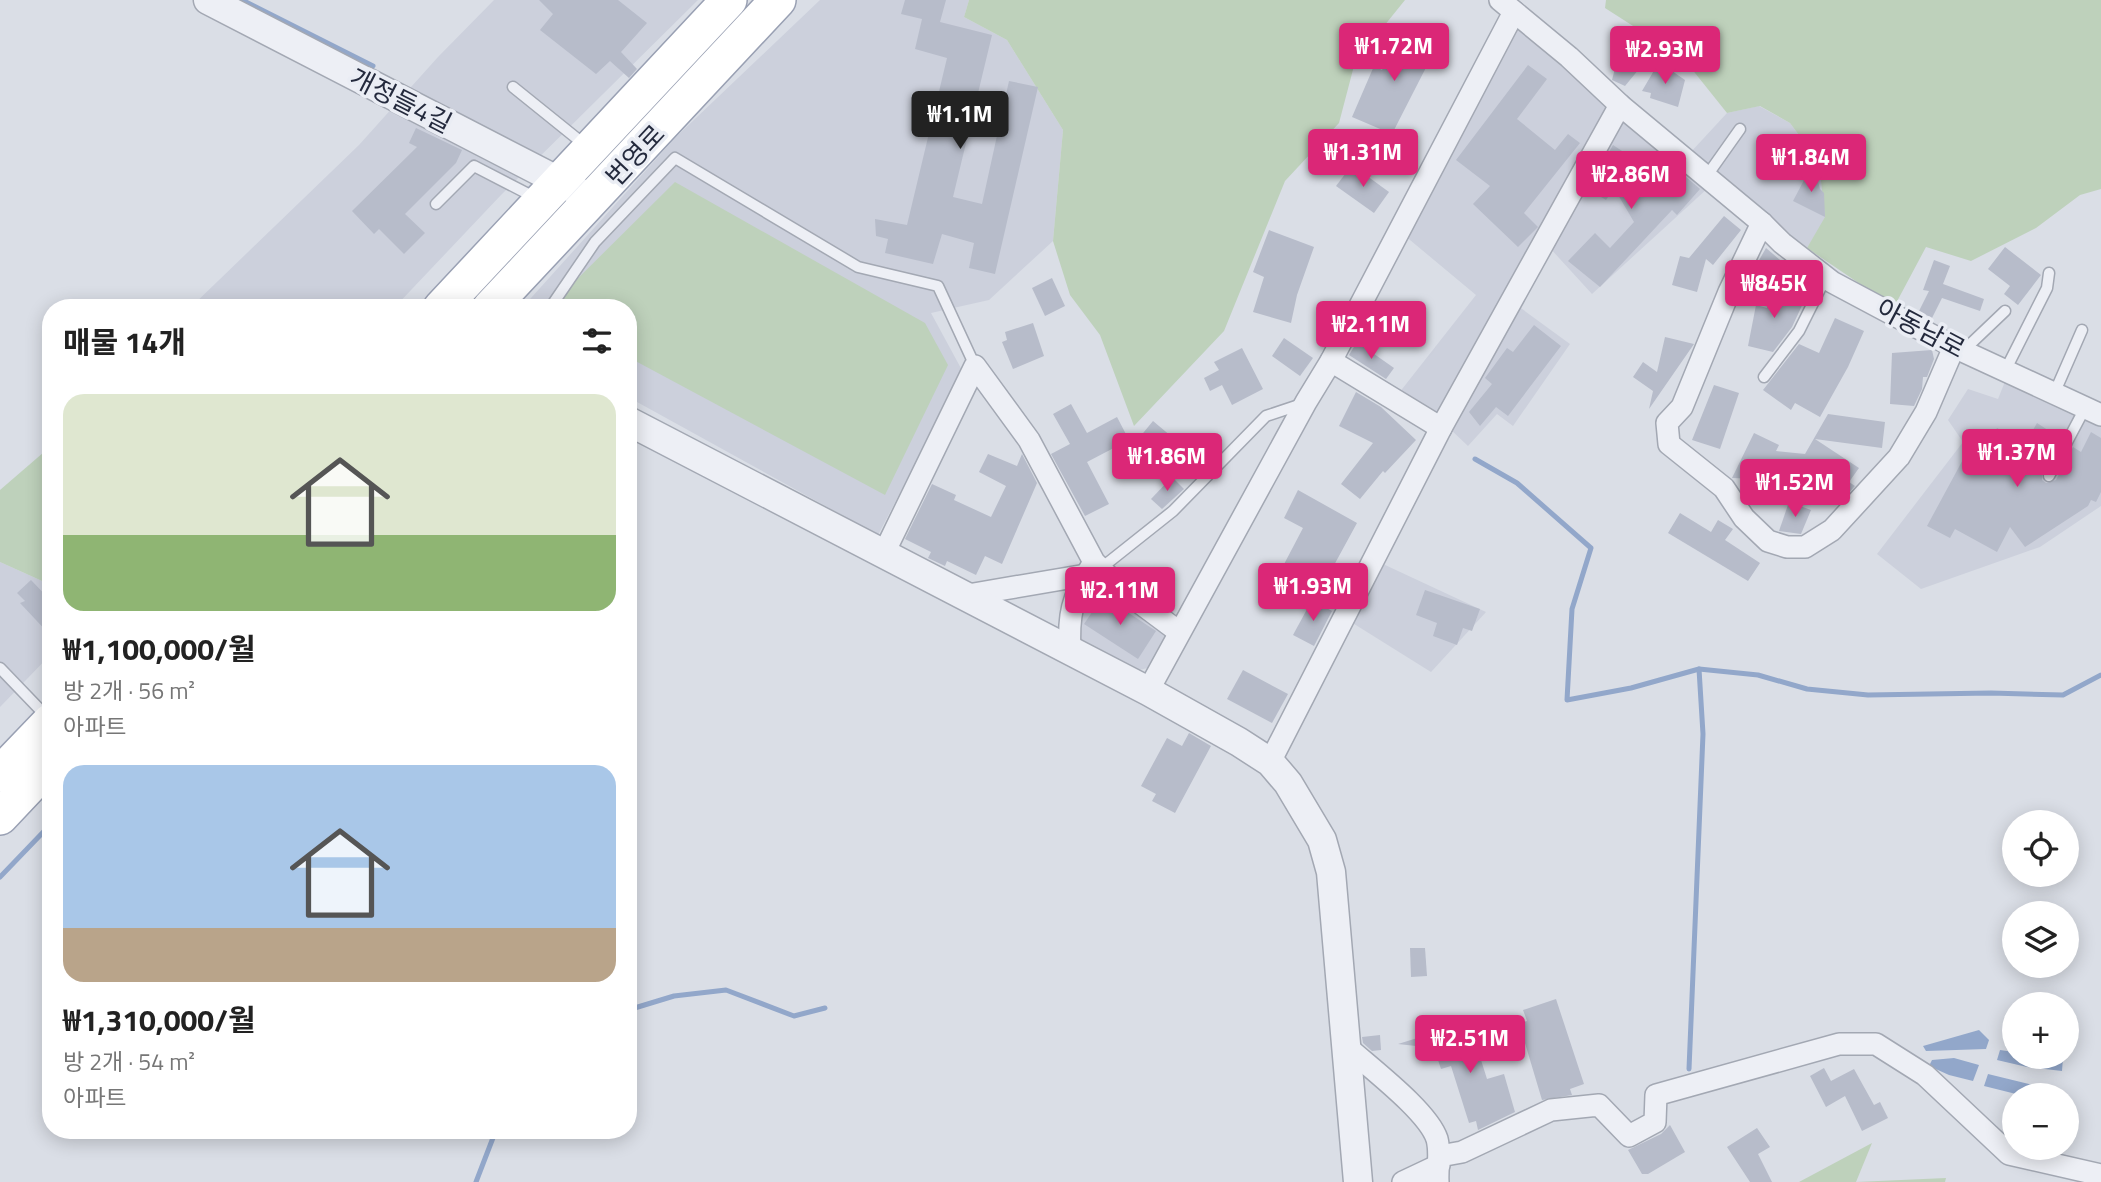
<!DOCTYPE html>
<html lang="ko">
<meta charset="utf-8">
<style>
:root{--surface:#fff;--page:#f2f2f2;--text:#222;--muted:#767676;--accent:#db2777}
body{margin:0;font-family:"Titillium Web","Noto Sans KR",sans-serif;background:var(--page);color:var(--text);height:100vh;display:flex;flex-direction:column;font-size:26px;white-space:nowrap}
*{box-sizing:border-box;margin:0}
p{font-size:23px;color:var(--muted)}
.icon{flex:none;width:38px;height:38px;fill:none;stroke:currentColor;stroke-width:2;stroke-linecap:round;stroke-linejoin:round}
.map{position:relative;flex:1;overflow:hidden}
.sheet{position:absolute;left:42px;top:299px;width:595px;height:840px;display:flex;flex-direction:column;background:var(--surface);border-radius:28px;box-shadow:0 4px 18px #0003}
.sheet>*{flex:none}
.buttons{position:absolute;left:2002px;top:810px;display:grid;gap:14px}
.buttons a{display:grid;place-items:center;width:77px;height:77px;border-radius:50%;background:var(--surface);box-shadow:0 4px 18px #0003;font-size:35px}
.price{position:absolute;translate:-50% -60px;padding:0 16px;border-radius:7px;background:var(--accent);color:#fff;font-size:23px;line-height:46px;filter:drop-shadow(0 2px 4px #0008)}
.price::after{content:'';position:absolute;left:50%;top:42px;width:21px;height:16px;margin-left:-10px;background:inherit;clip-path:polygon(0 0,100% 0,50% 100%)}
.price.current{background:#222;color:#fff}
ul{padding:0;list-style:none}
li{display:grid;align-content:center;gap:14px;height:371px;padding:0 21px}
li span{display:grid;place-items:center;height:217px;border-radius:21px;color:#555}
li>.icon{margin-inline-start:auto}
span .icon{width:126px;height:126px;fill:#fffc;stroke-width:1}
li b{font-size:30px}
h2{display:flex;justify-content:space-between;align-items:center;height:84px;padding:0 21px;font-size:30px}
.map>svg:first-child{display:block}
.built{fill:#ccd0dc}
.green{fill:#bed1bb}
.water{fill:#92a7ca}
.lines{fill:none;stroke-linecap:round;stroke-linejoin:round}
.stream{stroke:#92a7ca;stroke-width:5}
.building{fill:#b7bcca}
.service-casing{stroke:#a3a8b3;stroke-width:13}
.minor-casing{stroke:#a3a8b3;stroke-width:24}
.tertiary-casing{stroke:#a3a8b3;stroke-width:31}
.primary-casing{stroke:#99a0b3;stroke-width:38}
.service{stroke:#edeff5;stroke-width:10}
.minor{stroke:#edeff5;stroke-width:21}
.tertiary{stroke:#edeff5;stroke-width:28}
.primary{stroke:#fff;stroke-width:35}
.labels{text-anchor:middle;dominant-baseline:central;stroke-width:7;stroke-linejoin:round;paint-order:stroke}
.street-label{font-size:26px;fill:#242a3d;stroke:#eaedf4}
</style>
<div class="map">
<svg width="2101" height="1182" viewBox="0 0 2101 1182">
<rect width="100%" height="100%" fill="#dadee6"/>
<!-- built -->
<g class="built">
<polygon points="494,0 698,0 501,195 394,308 190,308 359,145 438,57"/>
<polygon points="820,0 969,0 964,17 1007,40 1063,130 1053,241 989,300 931,313 963,372 878,535 628,397 628,308 522,308 676,137"/>
<polygon points="1510,19 1708,188 1592,294 1549,247 1518,306 1570,344 1513,426 1497,414 1468,446 1449,428 1399,393 1476,295 1404,235"/>
<polygon points="1759,106 1790,123 1819,162 1831,213 1807,248 1690,153 1727,113"/>
<polygon points="2006,379 2101,423 2101,506 2040,547 1921,589 1877,554 1963,442 1948,420 1968,389 1998,399"/>
<polygon points="0,562 51,585 51,654 0,707"/>
<polygon points="1383,564 1486,612 1431,672 1351,622"/>
<polygon points="1097,577 1170,633 1152,667 1139,670 1076,639 1076,616"/>
</g>
<!-- green -->
<g class="green">
<polygon points="969,0 1405,0 1355,62 1339,123 1285,181 1224,331 1134,426 1100,335 1070,295 1053,241 1063,130 1007,40 964,17"/>
<polygon points="1606,0 2101,0 2101,189 2080,195 2036,228 1971,261 1926,247 1894,307 1807,248 1825,217 1819,162 1790,123 1760,106 1727,113 1683,58 1605,8"/>
<polygon points="675,182 925,323 948,365 885,495 628,357 628,308 556,308 554,302"/>
<polygon points="51,446 51,585 0,562 0,490"/>
<polygon points="1872,1143 1856,1182 1946,1178 1945,1182 1799,1182"/>
</g>
<!-- water -->
<g class="water">
<polygon points="1979,1030 1989,1040 1986,1049 1926,1051 1923,1046"/>
<polygon points="2000,1050 2014,1052 2014,1057 2063,1058 2062,1071 2027,1067 1997,1060"/>
<polygon points="1954,1058 1979,1065 1973,1081 1949,1075 1929,1066 1932,1060"/>
<polygon points="1988,1074 2049,1089 2049,1095 2020,1095 1984,1086"/>
</g>
<g class="lines">
<!-- stream -->
<g class="stream">
<polyline points="242,0 373,66"/>
<polyline points="1475,459 1517,483 1591,548 1572,609 1567,700 1631,688 1699,669 1758,675 1807,689 1868,695 1991,693 2063,695 2101,675"/>
<polyline points="0,877 51,824"/>
<polyline points="628,1010 674,996 726,990 794,1016 825,1008"/>
<polyline points="1689,1069 1703,734 1699,669"/>
<polyline points="476,1182 496,1130"/>
</g>
</g>
<!-- building -->
<g class="building">
<polygon points="539,0 618,0 647,23 621,52 637,69 629,78 610,61 596,74 540,30 553,14"/>
<polygon points="905,0 946,0 940,22 992,35 953,197 982,204 1009,81 1038,87 995,274 969,268 974,243 942,234 933,264 885,253 888,239 876,236 875,219 907,225 947,58 915,49 922,19 901,14"/>
<polygon points="1402,29 1437,46 1392,134 1352,117 1374,66 1382,70"/>
<polygon points="1621,45 1653,52 1625,86 1612,80"/>
<polygon points="1659,62 1685,80 1678,107 1650,98 1651,93 1642,91"/>
<polygon points="1528,65 1547,79 1517,119 1555,150 1568,134 1580,143 1524,213 1538,227 1518,247 1473,204 1490,186 1456,160"/>
<polygon points="416,128 462,150 456,163 405,214 425,233 404,254 379,229 374,234 352,211 417,147 409,143"/>
<polygon points="1774,138 1810,161 1799,180 1762,156"/>
<polygon points="1613,145 1669,182 1679,171 1700,189 1677,215 1672,210 1600,287 1568,261 1595,233 1610,248 1634,222 1614,188 1606,200 1588,189"/>
<polygon points="1813,163 1820,189 1824,193 1825,217 1793,201"/>
<polygon points="1352,165 1389,192 1374,213 1336,186"/>
<polygon points="1724,216 1741,230 1713,265 1706,259 1697,292 1672,285 1680,256 1689,258"/>
<polygon points="1269,230 1314,247 1297,295 1291,323 1253,312 1264,277 1253,272"/>
<polygon points="2005,247 2041,275 2018,305 2004,294 2010,286 1988,269"/>
<polygon points="1766,248 1793,271 1783,283 1758,262"/>
<polygon points="1934,260 1950,266 1943,284 1984,299 1980,311 1942,298 1932,318 1919,311 1929,291 1923,290"/>
<polygon points="1052,278 1065,306 1045,316 1032,288"/>
<polygon points="1774,288 1805,299 1792,327 1773,352 1748,346 1756,305 1767,308"/>
<polygon points="1835,318 1864,331 1848,367 1820,417 1795,403 1791,410 1763,390 1799,344 1819,353"/>
<polygon points="1033,323 1044,356 1013,369 1002,342 1007,340 1005,332"/>
<polygon points="1534,325 1561,346 1508,416 1496,407 1480,426 1469,412 1492,384 1485,378 1507,348 1513,352"/>
<polygon points="1665,337 1694,344 1649,409 1653,391 1633,377 1643,362 1657,372"/>
<polygon points="1284,338 1313,358 1300,376 1272,356"/>
<polygon points="1357,342 1394,368 1386,379 1349,355"/>
<polygon points="1242,348 1263,389 1232,405 1222,385 1210,391 1204,378 1219,370 1214,362"/>
<polygon points="1932,350 1934,359 1927,377 1923,377 1922,389 1914,406 1890,404 1892,353"/>
<polygon points="1714,385 1739,393 1720,449 1692,440"/>
<polygon points="1356,392 1381,407 1416,440 1385,473 1383,471 1360,499 1341,484 1373,443 1339,426"/>
<polygon points="1071,404 1087,433 1117,417 1129,440 1087,462 1109,504 1085,516 1051,454 1070,444 1053,414"/>
<polygon points="1828,414 1885,422 1882,448 1815,439 1859,468 1849,482 1855,486 1843,499 1818,481 1732,478 1754,433 1779,445 1776,451 1805,454"/>
<polygon points="1153,421 1184,447 1164,471 1152,461 1157,454 1139,438"/>
<polygon points="2037,423 2060,438 2042,473 2042,480 2046,483 2056,480 2073,447 2081,452 2091,432 2101,438 2101,492 2096,502 2091,500 2088,506 2025,547 2010,527 1997,552 1955,529 1950,538 1927,526 1973,441 1986,448 1997,428 2025,444"/>
<polygon points="988,454 1017,466 1022,454 1037,483 1002,564 985,556 976,575 947,561 945,566 928,558 931,552 905,539 932,484 956,495 954,500 991,517 1006,486 979,472"/>
<polygon points="1172,477 1184,489 1162,509 1151,499"/>
<polygon points="1298,490 1357,523 1321,589 1282,568 1303,528 1284,518"/>
<polygon points="1789,502 1811,510 1801,534 1779,531"/>
<polygon points="1680,513 1711,532 1718,520 1733,529 1725,540 1760,563 1748,581 1668,533"/>
<polygon points="31,580 51,601 51,636 20,603 25,601 17,593"/>
<polygon points="1425,590 1480,609 1472,631 1463,628 1457,645 1433,636 1437,623 1416,615"/>
<polygon points="1103,596 1156,631 1138,659 1084,624"/>
<polygon points="1312,600 1332,611 1314,646 1293,635"/>
<polygon points="1243,670 1288,694 1272,723 1227,699"/>
<polygon points="1189,733 1211,746 1175,813 1152,801 1156,794 1141,786 1167,738 1182,746"/>
<polygon points="1410,948 1425,948 1427,976 1411,977"/>
<polygon points="1556,999 1584,1084 1570,1089 1572,1095 1542,1100 1519,1023 1527,1021 1523,1010"/>
<polygon points="1469,1022 1487,1079 1504,1074 1515,1112 1478,1130 1476,1121 1469,1123 1451,1066 1441,1069 1434,1048 1398,1044"/>
<polygon points="1380,1035 1381,1050 1372,1051 1363,1043 1362,1037"/>
<polygon points="1824,1068 1831,1081 1854,1069 1874,1105 1880,1102 1888,1118 1862,1131 1845,1096 1826,1107 1810,1076"/>
<polygon points="1670,1125 1685,1152 1648,1174 1642,1174 1628,1150 1661,1134"/>
<polygon points="1757,1128 1770,1147 1758,1154 1772,1182 1750,1182 1727,1147"/>
</g>
<g class="lines">
<defs>
<g id="service">
<polyline points="513,87 585,145"/>
<polyline points="1706,177 1740,129"/>
<polyline points="436,204 474,166 536,198"/>
<polyline points="550,308 595,242 675,158 858,267 938,286 975,366"/>
<polyline points="1963,351 2005,311"/>
<polyline points="2005,371 2047,288 2049,273"/>
<polyline points="1764,377 1799,331 1826,277"/>
<polyline points="2054,394 2082,330"/>
<polyline points="2049,476 2085,408"/>
<polyline points="1100,569 1173,511 1266,416 1305,403"/>
<polyline points="0,668 49,719"/>
</g>
<g id="minor">
<polyline points="1500,0 1569,57 1620,105 1762,223 1782,243 1832,282 1954,347 2101,415"/>
<polyline points="1762,223 1729,292 1682,407 1667,423 1669,444 1724,488 1744,518 1768,541 1787,547 1805,547 1832,530 1899,457 1926,412 1954,347"/>
<polyline points="1331,361 1441,428"/>
<polyline points="883,555 975,366 1029,440 1094,562 1120,588 1179,632"/>
<polyline points="962,596 1086,575"/>
<path d="M1070,651C1068,615 1072,598 1091,567"/>
<polyline points="1148,691 1306,402 1331,361 1514,12"/>
<polyline points="1270,762 1441,428 1620,105"/>
<path d="M1346,1046C1369,1067 1428,1111 1437,1139C1441,1154 1437,1167 1438,1182"/>
<polyline points="1440,1156 1462,1152 1551,1110 1599,1105 1629,1136 1655,1122 1656,1095 1839,1044 1876,1044 1925,1075 2009,1154 2101,1175"/>
<polyline points="1403,1182 1439,1165"/>
</g>
<g id="tertiary">
<polyline points="208,0 576,190"/>
<polyline points="628,421 1148,691 1239,742 1270,762 1288,783 1322,840 1331,872 1358,1182"/>
</g>
<g id="primary">
<polyline points="441,308 729,0"/>
<polyline points="490,308 778,0"/>
<polyline points="0,774 51,721"/>
<polyline points="0,817 51,763"/>
</g>
</defs>
<!-- service casing -->
<use href="#service" class="service-casing"/>
<!-- minor casing -->
<use href="#minor" class="minor-casing"/>
<!-- tertiary casing -->
<use href="#tertiary" class="tertiary-casing"/>
<!-- primary casing -->
<use href="#primary" class="primary-casing"/>
<!-- service -->
<use href="#service" class="service"/>
<!-- minor -->
<use href="#minor" class="minor"/>
<!-- tertiary -->
<use href="#tertiary" class="tertiary"/>
<!-- primary -->
<use href="#primary" class="primary"/>
</g>
<g class="labels">
<!-- street labels -->
<g class="street-label">
<text transform="translate(401 100) rotate(27)">개정들4길</text>
<text transform="translate(635 155) rotate(-47)">번영로</text>
<text transform="translate(1921 328) rotate(28)">아동남로</text>
</g>
</g>
</svg>
<div class="buttons">
<a><svg class="icon" aria-label="locate" viewBox="0 0 24 24"><circle cx="12" cy="12" r="6"/><path d="M12 2v4M12 18v4M2 12h4M18 12h4"/></svg></a>
<a><svg class="icon" aria-label="layers" viewBox="0 0 24 24"><path d="M12 4l9 5-9 5-9-5zM3 14l9 5 9-5"/></svg></a>
<a>+</a>
<a>−</a>
</div>
<b class="price" style="left:1394px;top:83px">₩1.72M</b>
<b class="price" style="left:1665px;top:86px">₩2.93M</b>
<b class="price current" style="left:960px;top:151px">₩1.1M</b>
<b class="price" style="left:1363px;top:189px">₩1.31M</b>
<b class="price" style="left:1811px;top:194px">₩1.84M</b>
<b class="price" style="left:1631px;top:211px">₩2.86M</b>
<b class="price" style="left:1774px;top:320px">₩845K</b>
<b class="price" style="left:1371px;top:361px">₩2.11M</b>
<b class="price" style="left:2017px;top:489px">₩1.37M</b>
<b class="price" style="left:1167px;top:493px">₩1.86M</b>
<b class="price" style="left:1795px;top:519px">₩1.52M</b>
<b class="price" style="left:1313px;top:623px">₩1.93M</b>
<b class="price" style="left:1120px;top:627px">₩2.11M</b>
<b class="price" style="left:1470px;top:1075px">₩2.51M</b>
<section class="sheet">
<h2>매물 14개<svg class="icon" aria-label="filters" viewBox="0 0 24 24"><path d="M4 7h16M4 17h16"/><circle cx="9" cy="7" r="2"/><circle cx="15" cy="17" r="2"/></svg></h2>
<ul>
<li><span style="background:linear-gradient(#dfe7d0 65%,#8fb573 0)"><svg class="icon" aria-label="home" viewBox="0 0 24 24"><path d="M3 11l9-7 9 7M6 9v11h12V9"/></svg></span><div><b>₩1,100,000/월</b><p>방 2개 · 56 m²</p><p>아파트</p></div></li>
<li><span style="background:linear-gradient(#a9c7e8 75%,#b9a48a 0)"><svg class="icon" aria-label="home" viewBox="0 0 24 24"><path d="M3 11l9-7 9 7M6 9v11h12V9"/></svg></span><div><b>₩1,310,000/월</b><p>방 2개 · 54 m²</p><p>아파트</p></div></li>
</ul>
</section>
</div>
